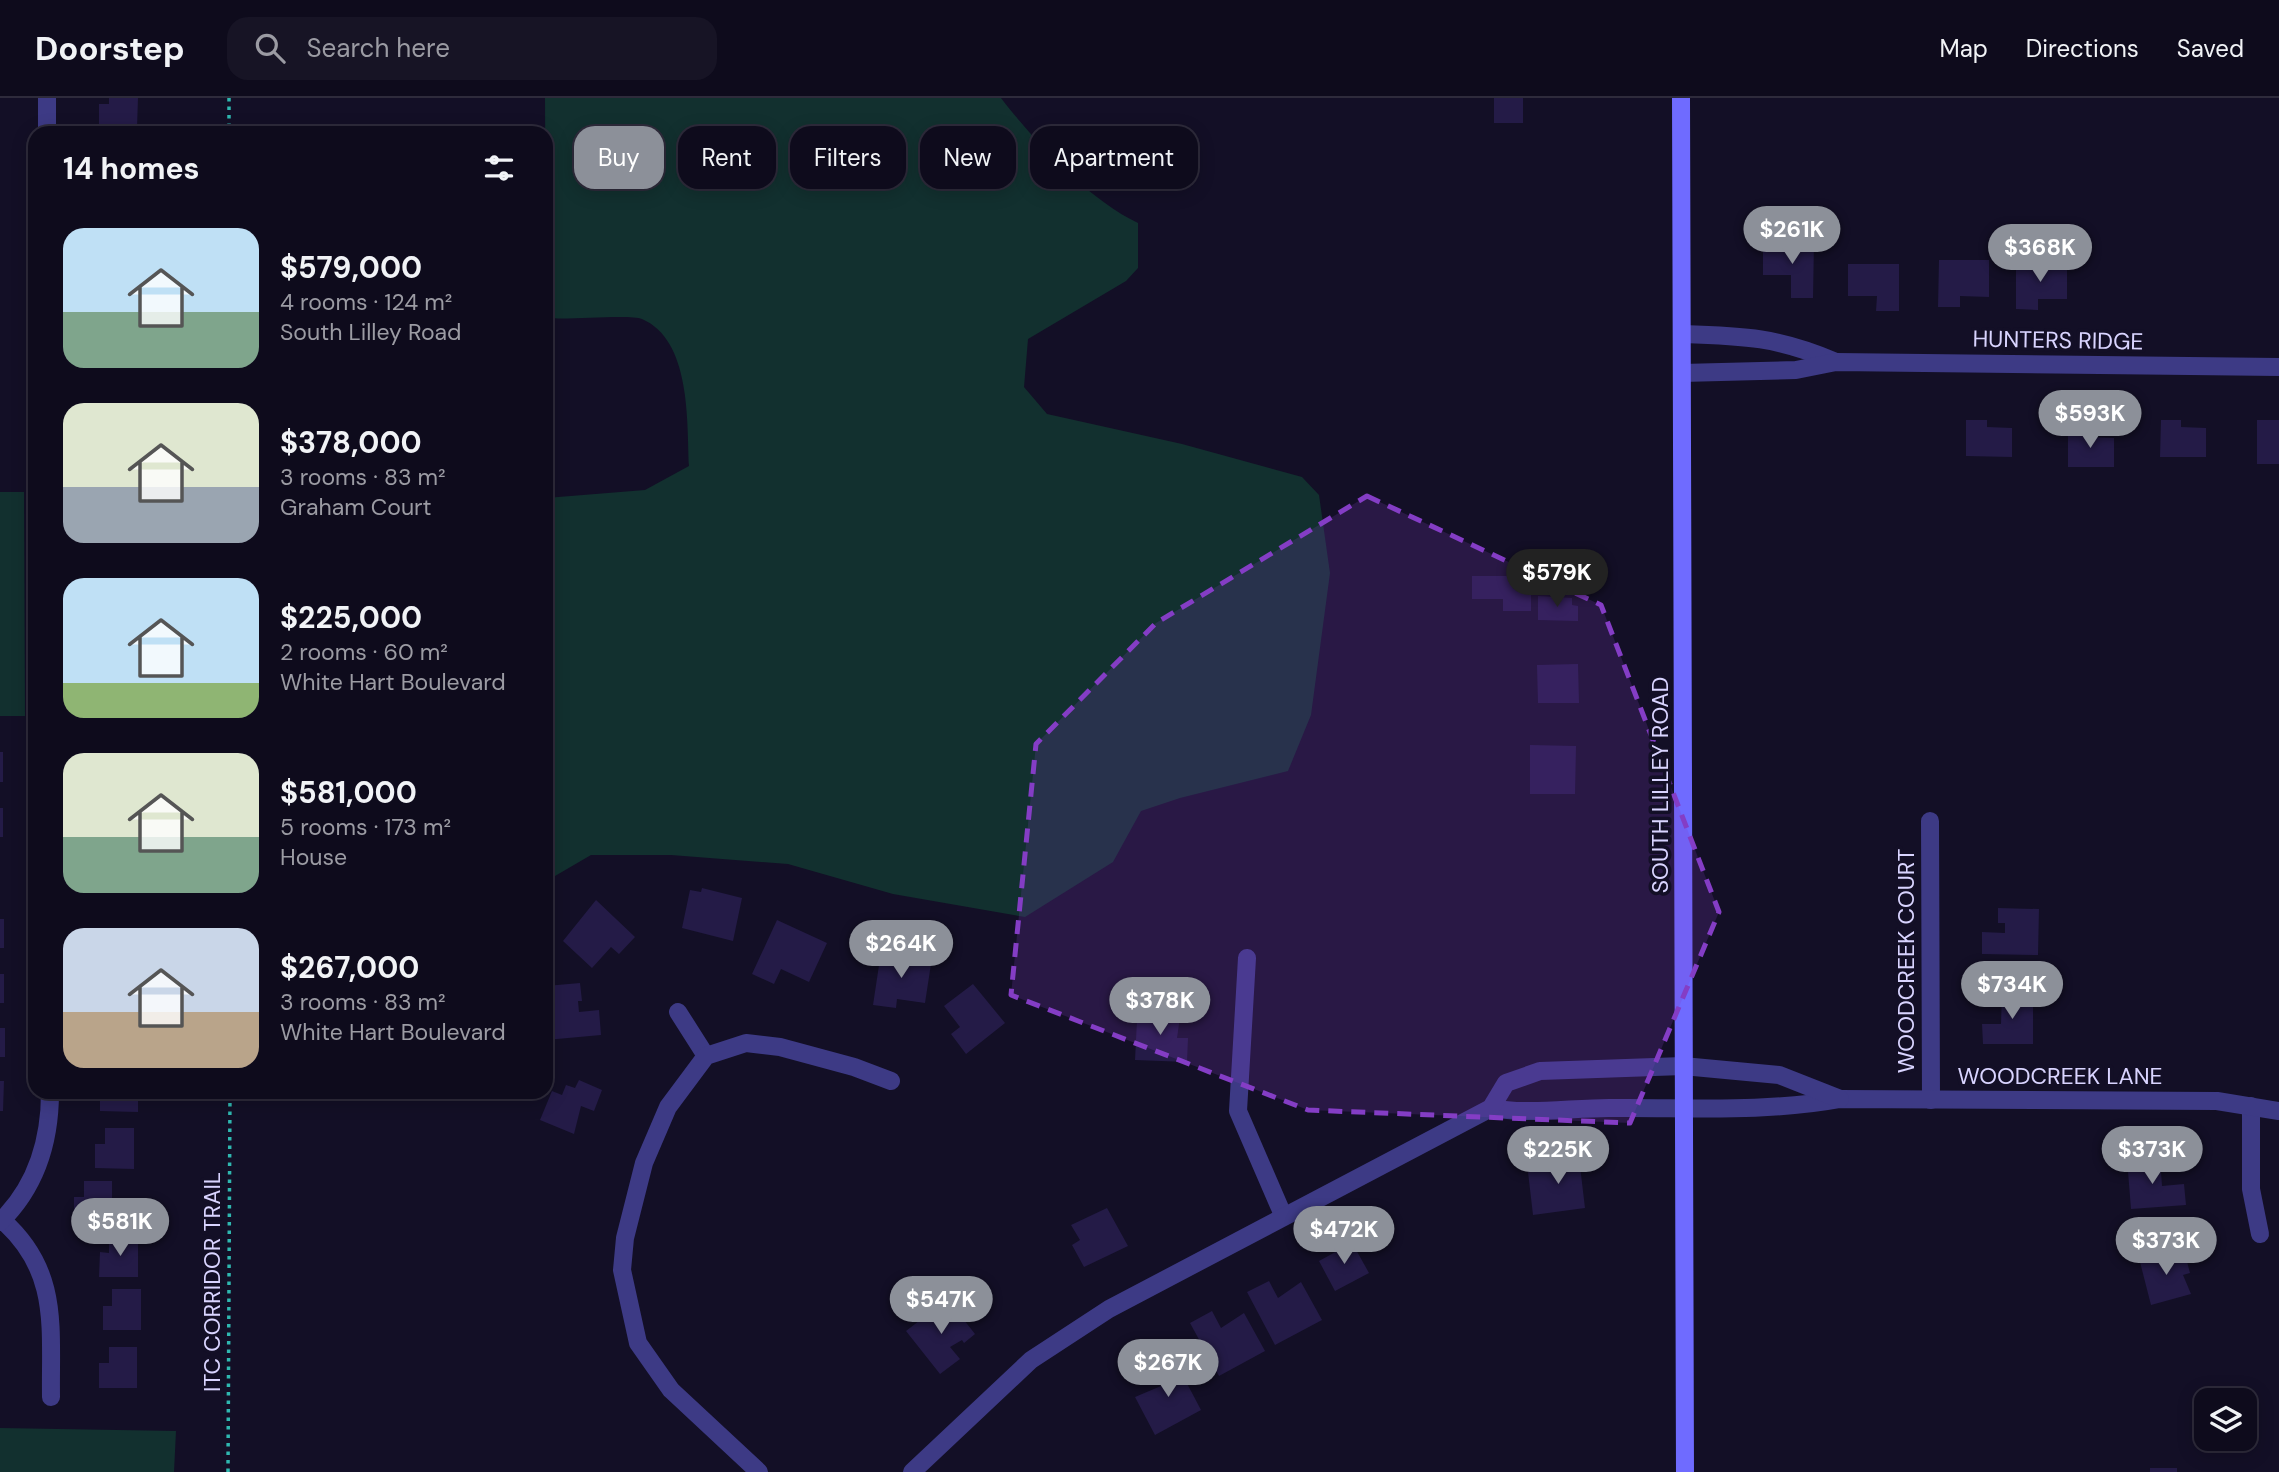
<!DOCTYPE html>
<meta charset="utf-8">
<style>
:root{--surface:#0e0b1c;--page:#171425;--text:#f1f3f6;--muted:#9b9ba3;--line:#2e2b3b;--accent:#8c9099}
body{margin:0;font-family:"DM Sans",sans-serif;background:var(--page);color:var(--text);height:100vh;display:flex;flex-direction:column;font-size:26px;white-space:nowrap}
*{box-sizing:border-box;margin:0}
p{font-size:23px;color:var(--muted)}
.icon{flex:none;width:38px;height:38px;fill:none;stroke:currentColor;stroke-width:2;stroke-linecap:round;stroke-linejoin:round}
.map{position:relative;flex:1;overflow:hidden}
.sheet{position:absolute;left:28px;top:28px;width:525px;height:973px;display:flex;flex-direction:column;background:var(--surface);border-radius:21px;box-shadow:0 4px 18px #0003,0 0 0 2px var(--line)}
.sheet>*{flex:none}
.top-card{position:absolute;left:574px;top:28px;width:665px;height:63px;display:flex;gap:14px}
.fabs{position:absolute;left:2194px;top:1290px;display:grid;gap:14px}
.fabs a{display:grid;place-items:center;width:63px;height:63px;border-radius:14px;background:var(--surface);box-shadow:0 4px 18px #0003,0 0 0 2px var(--line);font-size:35px}
.price{position:absolute;translate:-50% -60px;padding:0 16px;border-radius:24px;background:var(--accent);color:#fff;font-size:23px;line-height:46px;filter:drop-shadow(0 2px 4px #0008)}
.price::after{content:'';position:absolute;left:50%;top:42px;width:21px;height:16px;margin-left:-10px;background:inherit;clip-path:polygon(0 0,100% 0,50% 100%)}
.price.current{background:#222;color:#fff}
ul{padding:0;list-style:none}
li{display:flex;align-items:center;gap:21px;height:175px;padding:0 35px}
li span{display:grid;place-items:center;flex:none;width:196px;height:140px;border-radius:21px;color:#555}
li>.icon{margin-inline-start:auto}
span .icon{width:84px;height:84px;fill:#fffc;stroke-width:1}
li b{font-size:30px}
h2{display:flex;justify-content:space-between;align-items:center;height:84px;padding:0 35px;font-size:30px}
.tag{padding:0 24px;border-radius:21px;background:var(--surface);box-shadow:0 4px 18px #0003,0 0 0 2px var(--line);font-size:24px;line-height:63px}
.tag.current{background:var(--accent);color:#fff}
header{display:flex;align-items:center;gap:42px;box-sizing:border-box;height:98px;padding:0 35px;background:var(--surface);border-bottom:2px solid var(--line)}
header strong{font-size:33px}
nav{display:flex;gap:38px;margin-inline-start:auto;font-size:24px}
.search{width:490px;height:63px;background:var(--page);display:flex;align-items:center;gap:18px;box-sizing:border-box;padding:0 24px;border-radius:21px;color:var(--muted);font-size:26px}
.map>svg:first-child{display:block}
.green{fill:#12302f}
.building{fill:#241b47}
.lines{fill:none;stroke-linecap:round;stroke-linejoin:round}
.path{stroke:#2fb8b0;stroke-width:3.5;stroke-dasharray:3.5 5;stroke-linecap:butt}
.street{stroke:#3d3a85;stroke-width:18}
.secondary{stroke:#6f6bff;stroke-width:18}
.marked{fill:#843dc5;fill-opacity:0.2;stroke:#843dc5;stroke-width:5;stroke-dasharray:14 9;stroke-linejoin:round}
.labels{text-anchor:middle;dominant-baseline:central;stroke-width:7;stroke-linejoin:round;paint-order:stroke}
.street-label{font-size:23px;fill:#d9d4ff;stroke:#130f26}
</style>
<header>
<strong>Doorstep</strong>
<div class="search"><svg class="icon" aria-label="search" viewBox="0 0 24 24"><circle cx="10" cy="10" r="6"/><path d="M15 15l6 6"/></svg>Search here</div>
<nav><a>Map</a><a>Directions</a><a>Saved</a></nav>
</header>
<div class="map">
<svg width="2279" height="1374" viewBox="0 0 2279 1374">
<rect width="100%" height="100%" fill="#130f26"/>
<!-- green -->
<g class="green">
<path d="M545,0H1001C1035,44 1088,101 1138,125V170L1126,183L1028,241L1024,289L1047,316L1182,346L1302,379L1319,397L1330,475L1311,617L1288,673L1180,700L1141,713L1113,764L1025,819L893,796L788,766L671,757H591L555,778L546,773V400L645,392L689,368C687,323 691,242 642,221C631,216 569,222 550,220L546,213Z"/>
<polygon points="0,394 24,394 25,618 0,618"/>
<polygon points="0,1330 176,1333 174,1374 0,1374"/>
</g>
<!-- building -->
<g class="building">
<polygon points="109,0 138,0 137,30 99,30 99,6 109,6"/>
<rect x="1494" y="0" width="29" height="25"/>
<polygon points="1763,145 1814,145 1813,200 1791,200 1791,177 1763,177"/>
<polygon points="1939,162 1989,162 1989,199 1960,198 1960,209 1938,209"/>
<polygon points="2016,165 2067,165 2067,201 2038,201 2038,212 2016,211"/>
<polygon points="1848,166 1899,166 1899,213 1876,213 1877,198 1848,198"/>
<polygon points="1966,322 1987,322 1987,329 2012,330 2012,359 1966,358"/>
<polygon points="2161,322 2181,322 2181,329 2206,330 2206,359 2160,359"/>
<rect x="2257" y="322" width="22" height="44"/>
<polygon points="2068,332 2089,333 2089,339 2114,340 2114,369 2068,369"/>
<polygon points="1472,478 1531,478 1531,513 1503,513 1503,501 1472,501"/>
<polygon points="1538,498 1572,500 1572,507 1578,508 1578,523 1538,522"/>
<polygon points="1578,566 1579,605 1538,605 1537,567"/>
<polygon points="1530,647 1576,648 1575,696 1530,696"/>
<rect x="0" y="654" width="3" height="30"/>
<rect x="0" y="710" width="3" height="29"/>
<polygon points="702,790 742,800 733,843 682,830 690,792 701,794"/>
<polygon points="596,802 635,839 619,856 611,849 592,870 563,843"/>
<polygon points="1998,810 2039,811 2038,857 1982,856 1982,834 2005,835 2005,825 1998,825"/>
<rect x="0" y="821" width="4" height="29"/>
<polygon points="777,822 827,845 809,884 781,871 774,886 752,876"/>
<polygon points="881,854 919,860 919,864 931,866 925,905 897,901 896,910 873,907"/>
<rect x="0" y="876" width="4" height="29"/>
<polygon points="580,885 582,903 578,903 579,914 599,912 601,937 546,942 546,888"/>
<polygon points="973,886 1005,925 966,956 951,936 960,929 944,908"/>
<polygon points="2002,895 2033,895 2033,946 1983,946 1982,926 2001,926"/>
<polygon points="1142,910 1181,912 1177,940 1188,940 1187,964 1135,962 1137,922 1141,923"/>
<rect x="0" y="930" width="5" height="29"/>
<polygon points="579,982 602,992 594,1013 581,1008 574,1036 540,1022 552,993 562,997 566,987 575,990"/>
<polygon points="0,983 4,983 3,1013 0,1013"/>
<polygon points="100,994 138,994 138,1014 100,1013"/>
<polygon points="105,1030 134,1030 134,1071 95,1070 95,1046 105,1046"/>
<polygon points="1578,1051 1585,1110 1533,1117 1528,1074 1556,1073 1554,1054"/>
<polygon points="2160,1059 2162,1088 2184,1086 2186,1107 2131,1111 2127,1061"/>
<polygon points="84,1083 112,1083 112,1123 74,1123 74,1099 84,1099"/>
<polygon points="1107,1110 1128,1148 1084,1169 1072,1147 1080,1142 1071,1127"/>
<polygon points="109,1138 138,1138 138,1179 99,1179 100,1154 109,1155"/>
<polygon points="1350,1141 1369,1175 1335,1193 1319,1163 1339,1152 1337,1148"/>
<polygon points="2184,1152 2190,1175 2183,1177 2191,1196 2151,1207 2140,1164"/>
<polygon points="1269,1183 1278,1200 1301,1184 1322,1222 1275,1247 1247,1194"/>
<polygon points="112,1191 141,1191 141,1232 103,1232 103,1208 112,1208"/>
<polygon points="949,1203 975,1236 964,1245 962,1242 950,1249 960,1261 940,1276 906,1233 937,1209 939,1211"/>
<polygon points="1212,1213 1221,1230 1244,1215 1265,1253 1219,1278 1190,1225"/>
<polygon points="109,1249 137,1249 137,1290 99,1290 99,1265 109,1265"/>
<polygon points="1173,1259 1201,1312 1155,1337 1135,1299 1161,1288 1152,1271"/>
<rect x="2150" y="1370" width="27" height="4"/>
</g>
<g class="lines">
<!-- path -->
<g class="path">
<polyline points="229,0 229,35"/>
<polyline points="228,1374 230,994"/>
</g>
<!-- street -->
<g class="street">
<polyline points="47,0 47,35"/>
<path d="M1682,236C1744,238 1778,239 1836,264"/>
<polyline points="1682,275 1796,272 1836,264 2279,269"/>
<polyline points="1930,723 1931,1002"/>
<polyline points="1247,860 1238,1013 1283,1117"/>
<polyline points="678,914 706,958"/>
<polyline points="2251,1008 2251,1091 2260,1136"/>
<path d="M1491,1010C1529,1017 1570,1010 1609,1010C1686,1009 1764,1015 1840,1001L2217,1003L2279,1013"/>
<path d="M2,1122C60,1173 50,1229 51,1299"/>
<path d="M0,1124C36,1089 50,1044 50,994"/>
<polyline points="759,1374 671,1292 638,1245 622,1172 625,1140 644,1065 668,1009 706,958 746,945 780,949 854,969 891,983"/>
<polyline points="912,1374 1031,1262 1109,1211 1491,1010 1506,985 1540,973 1683,968 1779,977 1840,1001"/>
</g>
<!-- secondary -->
<polyline class="secondary" points="1681,0 1685,1374"/>
</g>
<!-- marked area -->
<path class="marked" d="M1367,398L1601,507L1719,814L1630,1025L1308,1012L1011,897L1036,646L1156,525Z"/>
<g class="labels">
<!-- street labels -->
<g class="street-label">
<text transform="translate(2058 242) rotate(1)">HUNTERS RIDGE</text>
<text transform="translate(1660 687) rotate(-90)">SOUTH LILLEY ROAD</text>
<text transform="translate(1906 863) rotate(-90)">WOODCREEK COURT</text>
<text x="2060" y="978">WOODCREEK LANE</text>
<text transform="translate(212 1184) rotate(-90)">ITC CORRIDOR TRAIL</text>
</g>
</g>
</svg>
<div class="fabs">
<a><svg class="icon" aria-label="layers" viewBox="0 0 24 24"><path d="M12 4l9 5-9 5-9-5zM3 14l9 5 9-5"/></svg></a>
</div>
<b class="price" style="left:1792px;top:168px">$261K</b>
<b class="price" style="left:2040px;top:186px">$368K</b>
<b class="price" style="left:2090px;top:352px">$593K</b>
<b class="price current" style="left:1557px;top:511px">$579K</b>
<b class="price" style="left:901px;top:882px">$264K</b>
<b class="price" style="left:2012px;top:923px">$734K</b>
<b class="price" style="left:1160px;top:939px">$378K</b>
<b class="price" style="left:1558px;top:1088px">$225K</b>
<b class="price" style="left:2152px;top:1088px">$373K</b>
<b class="price" style="left:120px;top:1160px">$581K</b>
<b class="price" style="left:1344px;top:1168px">$472K</b>
<b class="price" style="left:2166px;top:1179px">$373K</b>
<b class="price" style="left:941px;top:1238px">$547K</b>
<b class="price" style="left:1168px;top:1301px">$267K</b>
<div class="top-card">
<a class="tag current">Buy</a>
<a class="tag">Rent</a>
<a class="tag">Filters</a>
<a class="tag">New</a>
<a class="tag">Apartment</a>
</div>
<section class="sheet">
<h2>14 homes<svg class="icon" aria-label="filters" viewBox="0 0 24 24"><path d="M4 7h16M4 17h16"/><circle cx="9" cy="7" r="2"/><circle cx="15" cy="17" r="2"/></svg></h2>
<ul>
<li><span style="background:linear-gradient(#bfe0f5 60%,#7fa58c 0)"><svg class="icon" aria-label="home" viewBox="0 0 24 24"><path d="M3 11l9-7 9 7M6 9v11h12V9"/></svg></span><div><b>$579,000</b><p>4 rooms · 124 m²</p><p>South Lilley Road</p></div></li>
<li><span style="background:linear-gradient(#dfe7d0 60%,#9aa5b1 0)"><svg class="icon" aria-label="home" viewBox="0 0 24 24"><path d="M3 11l9-7 9 7M6 9v11h12V9"/></svg></span><div><b>$378,000</b><p>3 rooms · 83 m²</p><p>Graham Court</p></div></li>
<li><span style="background:linear-gradient(#bfe0f5 75%,#8fb573 0)"><svg class="icon" aria-label="home" viewBox="0 0 24 24"><path d="M3 11l9-7 9 7M6 9v11h12V9"/></svg></span><div><b>$225,000</b><p>2 rooms · 60 m²</p><p>White Hart Boulevard</p></div></li>
<li><span style="background:linear-gradient(#dfe7d0 60%,#7fa58c 0)"><svg class="icon" aria-label="home" viewBox="0 0 24 24"><path d="M3 11l9-7 9 7M6 9v11h12V9"/></svg></span><div><b>$581,000</b><p>5 rooms · 173 m²</p><p>House</p></div></li>
<li><span style="background:linear-gradient(#c9d6e8 60%,#b9a48a 0)"><svg class="icon" aria-label="home" viewBox="0 0 24 24"><path d="M3 11l9-7 9 7M6 9v11h12V9"/></svg></span><div><b>$267,000</b><p>3 rooms · 83 m²</p><p>White Hart Boulevard</p></div></li>
</ul>
</section>
</div>
